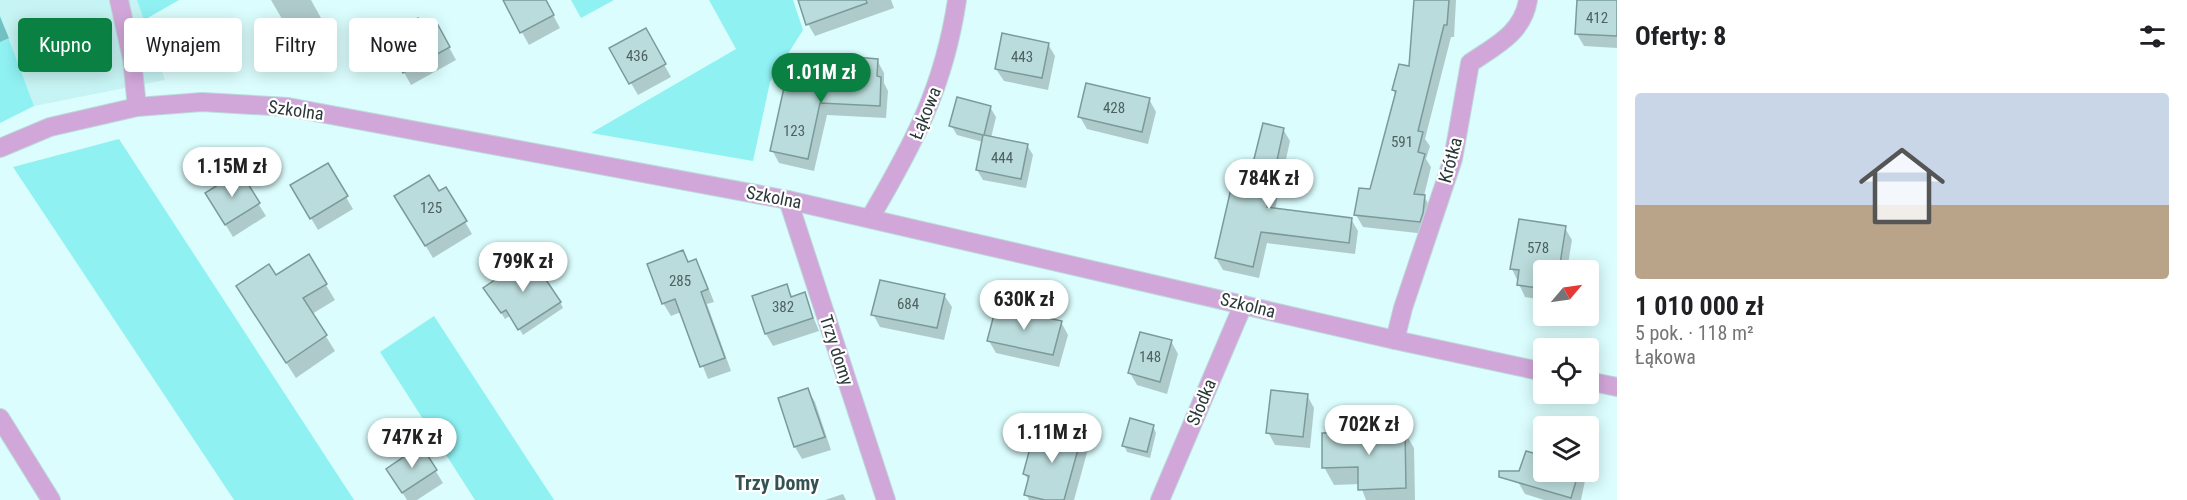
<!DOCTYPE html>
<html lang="pl">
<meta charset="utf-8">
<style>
:root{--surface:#fff;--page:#f2f2f2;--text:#202124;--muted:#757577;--accent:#0b8043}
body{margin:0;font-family:"Roboto Condensed",sans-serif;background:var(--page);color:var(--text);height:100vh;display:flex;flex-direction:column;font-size:22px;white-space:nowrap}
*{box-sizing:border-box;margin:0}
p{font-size:20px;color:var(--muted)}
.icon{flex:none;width:33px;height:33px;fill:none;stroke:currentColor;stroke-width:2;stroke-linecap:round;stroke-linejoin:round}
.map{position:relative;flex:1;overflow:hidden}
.side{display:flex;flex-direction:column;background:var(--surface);width:570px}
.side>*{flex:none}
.banner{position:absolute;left:18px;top:18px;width:570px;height:54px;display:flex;gap:12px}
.needle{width:39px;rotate:61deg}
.controls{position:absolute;left:1533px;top:260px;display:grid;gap:12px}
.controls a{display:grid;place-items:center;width:66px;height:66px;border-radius:6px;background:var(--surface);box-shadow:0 3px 15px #0003;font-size:30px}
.price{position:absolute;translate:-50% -51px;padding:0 14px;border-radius:21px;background:#fff;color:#222;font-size:20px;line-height:39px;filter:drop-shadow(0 2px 3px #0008)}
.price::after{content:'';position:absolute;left:50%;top:36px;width:18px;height:14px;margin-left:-9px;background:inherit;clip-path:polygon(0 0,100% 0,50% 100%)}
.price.current{background:var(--accent);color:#fff}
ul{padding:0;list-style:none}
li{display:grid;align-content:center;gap:12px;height:318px;padding:0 18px}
li span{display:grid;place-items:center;height:186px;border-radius:6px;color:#555}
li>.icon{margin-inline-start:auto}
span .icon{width:108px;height:108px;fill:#fffc;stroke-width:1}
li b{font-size:26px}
h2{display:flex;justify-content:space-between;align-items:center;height:72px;padding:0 18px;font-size:26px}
.pill{padding:0 21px;border-radius:6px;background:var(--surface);box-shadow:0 3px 15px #0003;font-size:21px;line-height:54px}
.pill.current{background:var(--accent);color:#fff}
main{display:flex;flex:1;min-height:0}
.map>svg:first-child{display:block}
.built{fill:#c6f3f3}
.green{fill:#8ff1f2}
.shadow{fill:#0003}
.building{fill:#bbdcdc;stroke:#7b9b9b;stroke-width:1.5}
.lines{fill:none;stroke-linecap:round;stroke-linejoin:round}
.minor-casing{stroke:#bbdada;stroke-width:20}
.minor{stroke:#d1a7d9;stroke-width:18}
.labels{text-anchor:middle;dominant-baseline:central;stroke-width:4.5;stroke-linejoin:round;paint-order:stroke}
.number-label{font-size:15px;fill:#4f6161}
.street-label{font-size:18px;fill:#2b3838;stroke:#fff}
.neighbourhood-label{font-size:20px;font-weight:bold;fill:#355253;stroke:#fff}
</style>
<main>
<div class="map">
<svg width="1617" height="500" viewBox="0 0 1617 500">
<rect width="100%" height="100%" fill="#dbfdfd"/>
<!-- built -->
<polygon class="built" points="0,0 137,0 165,80 34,106 0,15"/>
<!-- green -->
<g class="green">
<polygon points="137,0 179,0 144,20"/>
<polygon points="571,0 614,0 581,18"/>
<polygon points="709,0 793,0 803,30 770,82 753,161 591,133 736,49"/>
<polygon points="0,15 34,106 0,123"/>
<polygon points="119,139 354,500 234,500 13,167"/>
<polygon points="434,316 554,500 475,500 380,352"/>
</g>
<!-- shadow -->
<g class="shadow">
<polygon points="271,0 311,0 321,18 292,36"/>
<polygon points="504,0 545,0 560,28 529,45"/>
<polygon points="811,0 891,0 894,8 815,36 808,24"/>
<polygon points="1415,0 1456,0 1454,37 1451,37 1425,139 1430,146 1426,159 1431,167 1424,196 1431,209 1426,234 1363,227 1356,215 1371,191 1396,95 1393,90 1410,68"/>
<polygon points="1576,0 1617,0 1617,48 1584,46 1577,34 1579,5"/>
<polygon points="0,17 9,38 0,42"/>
<polygon points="438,27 456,60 411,85 385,38 425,34"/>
<polygon points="645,30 671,77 638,95 611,49"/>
<polygon points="1048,44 1055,56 1048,90 1004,81 996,69"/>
<polygon points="877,60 884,73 884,83 888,91 886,118 827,115 814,171 779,163 772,150 828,84 856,77"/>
<polygon points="1149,99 1156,112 1148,144 1087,129 1080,117"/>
<polygon points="990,107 996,117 991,138 1027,145 1033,155 1026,188 983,180 977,170 983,142 957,135 951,125"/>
<polygon points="1283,129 1290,141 1275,209 1351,219 1358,231 1355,254 1267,243 1259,278 1223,270 1216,258 1249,185"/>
<polygon points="327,165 353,209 318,230 292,186"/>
<polygon points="239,173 266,216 233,237 214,206"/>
<polygon points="446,189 472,234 433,258 396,197 439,193"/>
<polygon points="1565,228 1572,240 1567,270 1544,270 1544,300 1525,297 1512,269"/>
<polygon points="682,252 689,264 696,261 703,274 714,302 707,304 731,371 708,379 681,312 671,316 663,303"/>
<polygon points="309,257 335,300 312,314 335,351 296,378 247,302 276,277"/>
<polygon points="786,286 793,298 804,294 819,331 773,346 766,334 754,297"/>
<polygon points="489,294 560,302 563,308 523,335 511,315 505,319"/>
<polygon points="944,295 952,307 944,340 880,327 873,314"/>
<polygon points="1061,322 1068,335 1059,367 996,353 989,341"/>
<polygon points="1171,341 1178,354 1167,394 1137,385 1130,373"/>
<polygon points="808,390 815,402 831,450 802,459 795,447 780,399"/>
<polygon points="1307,395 1314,408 1310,448 1275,445 1268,432"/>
<polygon points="1153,426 1156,433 1150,458 1127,452 1124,445"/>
<polygon points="1385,427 1388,431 1404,431 1414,448 1415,500 1366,500 1360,484 1334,485 1324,467 1360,434"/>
<polygon points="1081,437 1088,449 1074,500 1029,500 1026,494 1029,482 1025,474 1038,451"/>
<polygon points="421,447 443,483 417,500 407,500 395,481"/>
<polygon points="1544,471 1587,471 1581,500 1544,500 1525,494 1518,482"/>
<polygon points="843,494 846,500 825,500"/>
</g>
<!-- building -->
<g class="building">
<polygon points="503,0 546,0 554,15 520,33"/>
<polygon points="798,0 866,0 867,3 806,25"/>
<polygon points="1414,0 1449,0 1447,25 1444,25 1418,131 1423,132 1418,152 1425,154 1414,194 1425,195 1423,213 1420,222 1354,215 1359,188 1370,189 1396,91 1392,90 1399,64 1409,66"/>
<polygon points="1577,0 1617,0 1617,36 1575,34"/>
<polygon points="418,18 426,32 438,25 450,47 403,73 383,37"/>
<polygon points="646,28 666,64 629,84 609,48"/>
<polygon points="1002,33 1049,43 1042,78 995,69"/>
<polygon points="855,57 878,59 877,76 881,77 880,106 820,103 808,159 770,151 787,74 826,83 827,74 854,76"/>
<polygon points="1086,83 1150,98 1142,132 1078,117"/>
<polygon points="957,97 991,106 984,135 1028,144 1021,179 976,170 983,135 949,126"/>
<polygon points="1263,123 1284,128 1267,207 1352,218 1349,243 1261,232 1253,267 1215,258 1233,180 1248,183"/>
<polygon points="328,163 348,196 310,219 290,185"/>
<polygon points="240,171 260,203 225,225 205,193"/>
<polygon points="429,175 439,191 446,187 467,221 425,246 394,196"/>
<polygon points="1519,219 1566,226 1559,270 1544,270 1544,289 1517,285 1519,270 1510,269"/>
<polygon points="683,250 688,262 696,259 708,289 701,292 725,358 700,367 675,299 662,304 647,264"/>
<polygon points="309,254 327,284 303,298 327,335 286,363 236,286 269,264 276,275"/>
<polygon points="530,256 561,302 518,330 506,310 501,313 483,288"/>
<polygon points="880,280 945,294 937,328 871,315"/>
<polygon points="787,284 791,297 805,292 813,318 765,334 752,296"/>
<polygon points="996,307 1062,321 1053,355 987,341"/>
<polygon points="1140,332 1172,340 1160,382 1128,373"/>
<polygon points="808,388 825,437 794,447 778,398"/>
<polygon points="1271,390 1308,394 1303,437 1266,433"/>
<polygon points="1130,418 1154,425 1147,452 1122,446"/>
<polygon points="1043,424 1082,435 1064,500 1045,500 1024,495 1029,476 1023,474 1030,448 1037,449"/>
<polygon points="1386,425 1386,430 1405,429 1406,488 1358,490 1358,467 1322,468 1322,433 1359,432 1358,426"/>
<polygon points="421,445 437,470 402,493 386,469"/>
<polygon points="1526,451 1544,456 1544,471 1579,471 1571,498 1499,477 1499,471 1519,471"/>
</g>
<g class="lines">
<defs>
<g id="minor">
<polyline points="119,0 132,59 137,107"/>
<polyline points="0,148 50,127 137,107 202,102 288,107 788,200 1395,340 1544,372"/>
<polyline points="788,200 886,500"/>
<path d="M870,218C914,143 944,87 957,0"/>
<path d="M1395,340L1403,308L1453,159L1470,63C1495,46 1523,33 1528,0"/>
<polyline points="1588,381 1617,387"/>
<polyline points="0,418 51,500"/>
<polyline points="1160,500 1243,305"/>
</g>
</defs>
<!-- minor casing -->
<use href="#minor" class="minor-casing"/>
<!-- minor -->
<use href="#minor" class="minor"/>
</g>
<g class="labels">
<!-- number labels -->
<g class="number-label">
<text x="1597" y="18">412</text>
<text x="637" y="56">436</text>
<text x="1022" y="57">443</text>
<text x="1114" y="108">428</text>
<text x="794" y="131">123</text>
<text x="1402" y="142">591</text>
<text x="1002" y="158">444</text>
<text x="431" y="208">125</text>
<text x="1538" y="248">578</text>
<text x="680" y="281">285</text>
<text x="908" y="304">684</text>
<text x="783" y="307">382</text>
<text x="1150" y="357">148</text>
</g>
<!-- street labels -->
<g class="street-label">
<text transform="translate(296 110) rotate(8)">Szkolna</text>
<text transform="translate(925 113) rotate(-68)">Łąkowa</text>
<text transform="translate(1450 160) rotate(-75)">Krótka</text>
<text transform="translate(774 197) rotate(11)">Szkolna</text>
<text transform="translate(1248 305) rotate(14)">Szkolna</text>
<text transform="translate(837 350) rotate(72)">Trzy domy</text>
<text transform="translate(1201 402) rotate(-67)">Słodka</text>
</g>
<!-- neighbourhood labels -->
<g class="neighbourhood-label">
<text x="777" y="483">Trzy Domy</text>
</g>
</g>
</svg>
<div class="controls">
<a><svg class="needle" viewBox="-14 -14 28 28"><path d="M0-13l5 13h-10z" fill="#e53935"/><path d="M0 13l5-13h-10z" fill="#757577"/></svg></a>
<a><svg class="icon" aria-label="locate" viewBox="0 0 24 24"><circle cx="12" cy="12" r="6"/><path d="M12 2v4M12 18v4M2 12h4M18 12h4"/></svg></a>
<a><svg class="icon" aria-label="layers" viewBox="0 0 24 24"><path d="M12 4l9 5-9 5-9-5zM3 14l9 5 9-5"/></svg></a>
</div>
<b class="price current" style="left:821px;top:104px">1.01M zł</b>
<b class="price" style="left:232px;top:198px">1.15M zł</b>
<b class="price" style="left:1269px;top:210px">784K zł</b>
<b class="price" style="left:523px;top:293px">799K zł</b>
<b class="price" style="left:1024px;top:331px">630K zł</b>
<b class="price" style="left:1369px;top:456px">702K zł</b>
<b class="price" style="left:1052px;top:464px">1.11M zł</b>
<b class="price" style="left:412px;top:469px">747K zł</b>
<div class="banner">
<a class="pill current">Kupno</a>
<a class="pill">Wynajem</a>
<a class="pill">Filtry</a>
<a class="pill">Nowe</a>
</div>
</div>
<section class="side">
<h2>Oferty: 8<svg class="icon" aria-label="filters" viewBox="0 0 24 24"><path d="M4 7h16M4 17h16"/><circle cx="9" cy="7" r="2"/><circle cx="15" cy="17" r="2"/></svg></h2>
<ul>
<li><span style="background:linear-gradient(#c9d6e8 60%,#b9a48a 0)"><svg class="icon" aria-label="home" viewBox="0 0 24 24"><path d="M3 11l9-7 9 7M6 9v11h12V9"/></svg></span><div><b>1 010 000 zł</b><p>5 pok. · 118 m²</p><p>Łąkowa</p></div></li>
</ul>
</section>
</main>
